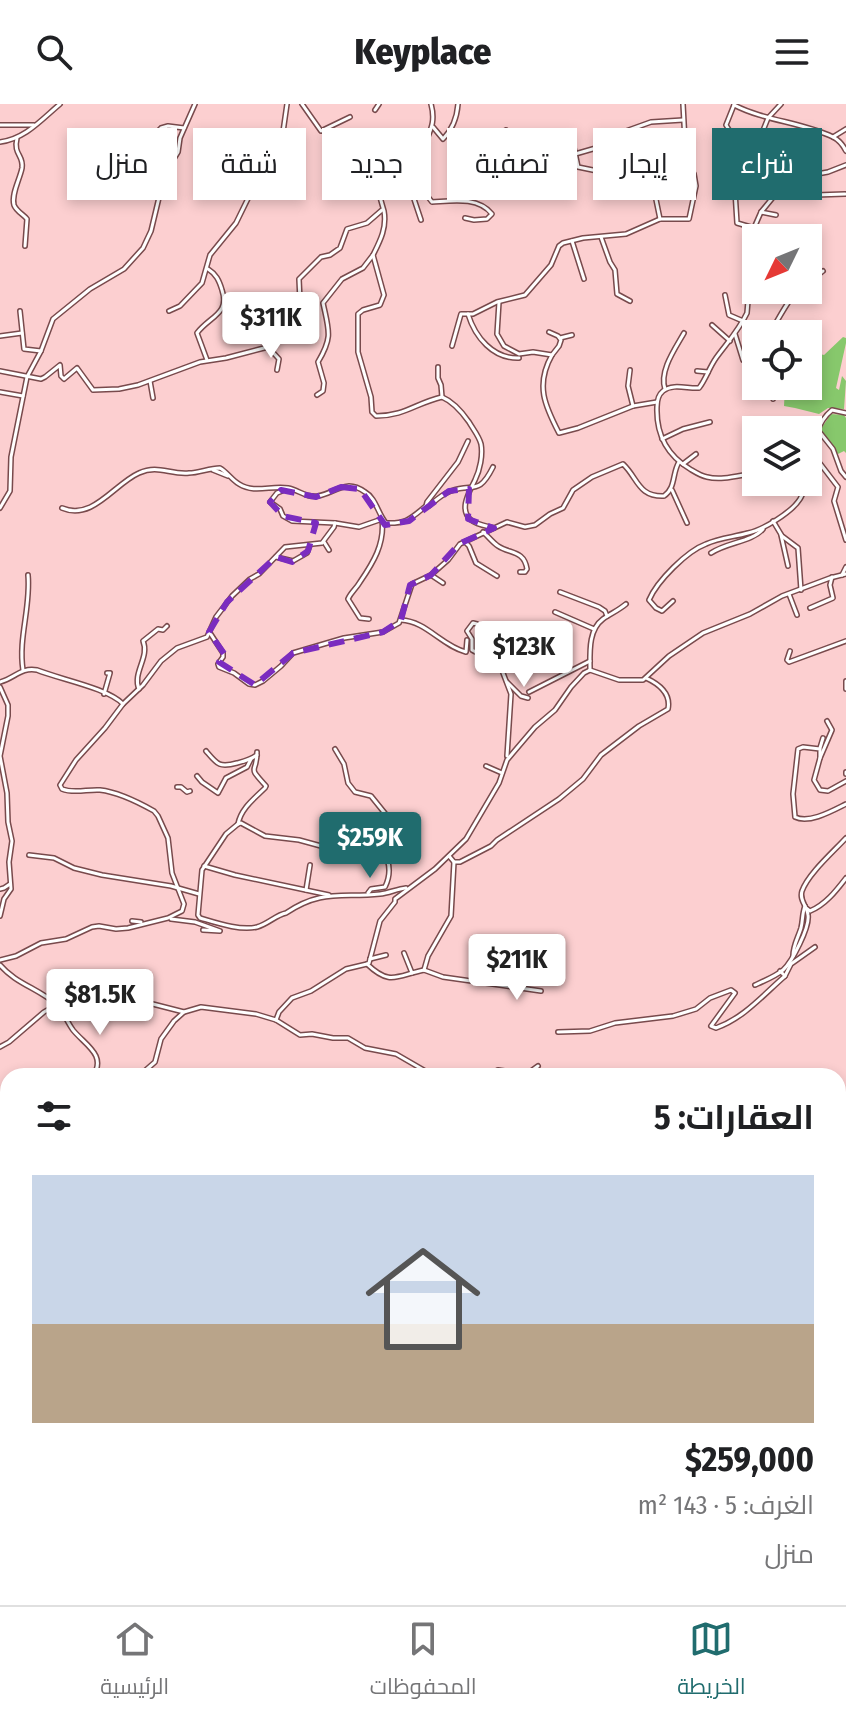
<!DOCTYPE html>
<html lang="ar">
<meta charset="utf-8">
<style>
:root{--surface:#fff;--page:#f6f6f6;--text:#202124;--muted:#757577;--line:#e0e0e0;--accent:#206c6e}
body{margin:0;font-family:"Fira Sans Condensed",Cairo,sans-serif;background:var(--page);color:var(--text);direction:rtl;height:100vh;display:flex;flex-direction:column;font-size:30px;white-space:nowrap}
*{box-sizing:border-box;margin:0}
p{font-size:26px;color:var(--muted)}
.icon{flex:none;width:44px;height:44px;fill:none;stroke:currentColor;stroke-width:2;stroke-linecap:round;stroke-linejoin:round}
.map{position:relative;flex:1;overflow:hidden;direction:ltr}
.drawer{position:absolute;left:0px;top:964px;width:846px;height:538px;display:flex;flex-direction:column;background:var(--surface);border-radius:24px 24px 0 0;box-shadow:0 4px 12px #0003;direction:rtl}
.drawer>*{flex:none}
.banner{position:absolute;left:24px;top:24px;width:798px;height:72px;direction:rtl;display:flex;gap:16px}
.needle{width:52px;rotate:227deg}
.buttons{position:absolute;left:742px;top:120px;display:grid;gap:16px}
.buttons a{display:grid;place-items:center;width:80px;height:80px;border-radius:0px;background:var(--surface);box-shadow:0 4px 12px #0003;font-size:40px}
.price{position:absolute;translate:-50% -68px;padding:0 18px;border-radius:8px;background:#fff;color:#222;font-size:26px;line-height:52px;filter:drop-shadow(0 2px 4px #0008)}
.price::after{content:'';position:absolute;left:50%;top:48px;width:24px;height:18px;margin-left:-12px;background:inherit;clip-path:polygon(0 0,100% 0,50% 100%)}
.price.active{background:var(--accent);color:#fff}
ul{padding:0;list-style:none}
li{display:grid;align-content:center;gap:16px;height:424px;padding:0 32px}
li span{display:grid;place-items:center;height:248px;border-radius:0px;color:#555}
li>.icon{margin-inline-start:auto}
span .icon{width:144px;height:144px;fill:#fffc;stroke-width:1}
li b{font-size:34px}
h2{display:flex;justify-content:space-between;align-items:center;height:96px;padding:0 32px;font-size:34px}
.pill{padding:0 28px;border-radius:0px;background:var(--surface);box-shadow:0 4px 12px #0003;font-size:28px;line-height:72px}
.pill.active{background:var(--accent);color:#fff}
header{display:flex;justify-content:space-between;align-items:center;height:104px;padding:0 32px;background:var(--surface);font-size:36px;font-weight:800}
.tab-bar{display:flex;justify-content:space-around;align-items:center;height:112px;border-top:2px solid var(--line);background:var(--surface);font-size:22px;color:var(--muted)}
.tab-bar a{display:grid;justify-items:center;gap:4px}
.tab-bar .active{color:var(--accent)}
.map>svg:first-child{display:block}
.green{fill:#87c86c}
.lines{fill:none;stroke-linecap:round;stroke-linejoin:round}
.street-casing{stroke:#784a4c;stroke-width:6}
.street{stroke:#fff;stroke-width:3}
.marked{fill:none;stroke:#7b2cbf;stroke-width:6;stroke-dasharray:16 10;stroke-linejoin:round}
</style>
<header><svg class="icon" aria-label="menu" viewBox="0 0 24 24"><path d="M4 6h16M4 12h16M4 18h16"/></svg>Keyplace<svg class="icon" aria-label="search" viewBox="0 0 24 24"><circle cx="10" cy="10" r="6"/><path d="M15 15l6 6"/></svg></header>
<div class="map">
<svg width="846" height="1501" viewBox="0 0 846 1501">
<rect width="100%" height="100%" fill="#fccfd0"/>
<!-- green -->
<g class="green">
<polygon points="843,233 846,234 846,239 836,284 839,286 842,272 846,277 844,305 828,304 819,310 795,304 784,302 785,282 808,282 812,251 816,249 824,251"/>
<polygon points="831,310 844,311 846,314 846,349 844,347 838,350 820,326"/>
</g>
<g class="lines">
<defs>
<g id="street">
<polyline points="302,0 321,27 350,13"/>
<path d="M431,0C437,22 427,30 422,50C419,62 422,77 425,89L408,77L385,81L379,88C380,94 382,100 384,107C387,124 380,137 373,151L384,191L380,201L363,206L358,210V248L371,293L372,308L376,312C405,312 416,299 442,293C454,298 462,308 469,318C473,325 479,332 481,340C483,351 480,366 475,376C470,387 458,405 471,416C477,421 487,422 494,424"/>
<polyline points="781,0 768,14 760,34 765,42 800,72"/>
<polyline points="734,1 726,21 731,29 731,38 741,65 741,71 735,87 737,119 754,124"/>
<path d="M734,1C765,17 802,18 833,33C839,36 843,41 846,47"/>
<polyline points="375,6 379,0"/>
<polyline points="0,21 34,21"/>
<path d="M433,23L443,35C452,26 457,13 458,0"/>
<polyline points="506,26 512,48 519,60 530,64 536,64 558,55 596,44 626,27 651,18 683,16"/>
<polyline points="833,33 846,25"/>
<path d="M17,34C13,51 24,51 22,64C20,75 11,90 14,101C16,107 24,111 27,115L25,142"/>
<polyline points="559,35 572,34 578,63 612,70"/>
<path d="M0,38C25,35 41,16 60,0"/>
<polyline points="651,51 652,46 656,43 685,43"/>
<polyline points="117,67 147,47 151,34 161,24 168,22 184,24"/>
<polyline points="132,76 162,81"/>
<polyline points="408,77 421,116"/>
<polyline points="653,81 660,115"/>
<polyline points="779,86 816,91 845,90"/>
<path d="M425,89L432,98C451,97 478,92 492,110L487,115L474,116L465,114"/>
<polyline points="518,89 517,67 519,60"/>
<polyline points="761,108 776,111"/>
<polyline points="601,133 610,158 615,166 617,190 630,197"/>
<polyline points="572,137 584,175"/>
<polyline points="808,179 823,167"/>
<polyline points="725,191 729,211 743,217"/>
<path d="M499,198L497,230L504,242L519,250L533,248L552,251C535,281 545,302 559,329L578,324L633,302L657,298"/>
<polyline points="20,207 24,245 41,247"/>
<polyline points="169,207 180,202 202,179 210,151 236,119 261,68 281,34 283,28 287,0"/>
<path d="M468,210C475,233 493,255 519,254"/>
<polyline points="712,221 730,237"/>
<polyline points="549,228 558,232 561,236 559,242 552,251"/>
<polyline points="735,230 743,256 756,251"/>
<path d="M769,230C776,220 790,192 798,186"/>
<polyline points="0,232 22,229"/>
<polyline points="560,234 572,231"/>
<polyline points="452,242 461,210 473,210 497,198 525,191 551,161 559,142 563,139 583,134 626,130 660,115 689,115 696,82 694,70 686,56 683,0"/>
<polyline points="268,243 279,255 277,266"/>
<path d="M207,256L197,229C210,212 230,210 222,186C219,176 216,170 208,165"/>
<polyline points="438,263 438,274 441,281 442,293"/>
<polyline points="630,266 628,282 633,302"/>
<polyline points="0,267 41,275 45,273 60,261 61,272 64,275 77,264 93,286 119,285 138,281 200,258 226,254 268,243 278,228 290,222 296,213 300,197 299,175 321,153 330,151 340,144 347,125 367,119 382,106"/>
<polyline points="697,267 708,268"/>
<polyline points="150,277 153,294"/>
<polyline points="768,282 773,295"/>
<path d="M665,285C659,267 675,245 684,229"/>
<polyline points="0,288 23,292"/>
<path d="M317,291L323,287L324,279L318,258C333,233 329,227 323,199L342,175L363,164L373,151"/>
<polyline points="818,326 833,345 841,367 846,373"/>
<polyline points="662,335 683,325 710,318"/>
<polyline points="753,337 756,361"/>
<polyline points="812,349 838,383 834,397 846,436"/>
<polyline points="683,360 696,350"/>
<polyline points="213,366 228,372"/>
<path d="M756,369C740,371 722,377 707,373C701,372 695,368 690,365C667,351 656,330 657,303C657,297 658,291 663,287C673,279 688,285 699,284C706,275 709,264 716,254C727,239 739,226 747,209L754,124L761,108L779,86L795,74L828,68L846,61"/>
<path d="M808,374C813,351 812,322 832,306L846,309"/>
<polyline points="287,385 277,389 270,398 280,405 283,412 292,417 335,419"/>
<polyline points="672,386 687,419"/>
<polyline points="426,402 427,398 458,358 468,337"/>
<polyline points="0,404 10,387 11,353 27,273 41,247 53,215 90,185 124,165 143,144 151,127 162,81 169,63 178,48 180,34 195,0"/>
<path d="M62,404C93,417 114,380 139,369C158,360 170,371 189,369C199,369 209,364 220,364C227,368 232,376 239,380C255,390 271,381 288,384C299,386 306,394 318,392C336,389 345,374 365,388C376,394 378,410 386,419C407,420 411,414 426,402H429C436,396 442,390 451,387C473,378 478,393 493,363"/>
<polyline points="773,417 782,432 798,444 801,486"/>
<path d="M483,428C488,432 492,438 498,442C510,450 524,446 527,465L525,468H520"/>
<polyline points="781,431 788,462"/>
<polyline points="324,438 329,446"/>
<polyline points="465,438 469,442 476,459 497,472"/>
<path d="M711,449C727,438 752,438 763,425"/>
<polyline points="276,453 293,457 307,449 310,441"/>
<polyline points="431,471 443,479"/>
<polyline points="842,471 846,463"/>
<polyline points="560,488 599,503 605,507 607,512"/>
<polyline points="789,490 797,511"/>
<path d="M673,497L662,507L656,504L649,496C657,477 687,447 706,440C719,434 734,433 748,429C763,426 792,408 800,395C803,390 805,384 807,378"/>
<polyline points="810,504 833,494 830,481 832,473"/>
<polyline points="555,508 594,525"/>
<path d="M401,516C426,517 442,542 466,548L467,536"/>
<polyline points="477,520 473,519 467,527 472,535 472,546 500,561 511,590 507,652"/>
<path d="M210,529L223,549V553L218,560L219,563L234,569L249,580L255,581L263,577L281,562L293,549L344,534L383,528L399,519L412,480L431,471L448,456L460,440L507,418L525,423L535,421L550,410L563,404L573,386L592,373L623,360C638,374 638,393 664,392C676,384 672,369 679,358"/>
<polyline points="790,547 787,556 789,558 846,537"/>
<path d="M23,566C18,534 31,503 28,471"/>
<polyline points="590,566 619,576 643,576 669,552 703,529 750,510 782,492 830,474 846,470"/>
<path d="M590,566C590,549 588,526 603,515C610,510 619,506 626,500"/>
<polyline points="846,577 846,585"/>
<path d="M0,578C15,574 21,563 37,566C59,575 108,584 123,600"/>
<polyline points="507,578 521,592 528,594"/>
<polyline points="0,583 8,601 8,612 0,652 7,689 8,718 12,737 9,758 11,785 4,795 0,812"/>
<path d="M139,585C132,569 150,553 143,537L158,525L163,526L167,522"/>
<polyline points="529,588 590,557"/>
<polyline points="104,590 110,569 107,569"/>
<polyline points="820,644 823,634"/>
<polyline points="335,645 344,660 348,679 355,688 371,692 396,723 397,727 383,746"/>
<path d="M206,647C217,660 219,664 237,659C245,657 250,656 257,651"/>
<path d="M257,648C257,671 246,660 266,682L265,684C255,694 241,704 238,720L226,730L202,766L198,811L200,814C217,819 240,827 257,823C268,820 276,811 286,809C322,785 341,794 380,790C389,789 397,785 406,784"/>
<polyline points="820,654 832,626 827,617"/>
<polyline points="486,662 502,669"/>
<polyline points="846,668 846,670"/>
<polyline points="197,672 202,678 218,689 226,674 247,663 251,655"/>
<path d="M846,677L828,687L820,686L814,676L820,654V645L803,643L798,645L793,690L795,713C809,720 832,707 846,700"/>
<polyline points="177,683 181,683 187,688 190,687"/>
<path d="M238,720L241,719L265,732L299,736L332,745L360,744L383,746C390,758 391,771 385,783L371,785L368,789"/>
<polyline points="29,751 54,754 74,764 102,771 171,782 199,790"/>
<path d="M454,758H460L491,742L497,736L559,695L583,675L601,651L639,622L668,605C671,590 659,580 646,574"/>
<polyline points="204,762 235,771 329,791"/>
<polyline points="0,785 4,784 10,780"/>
<polyline points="306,786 310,761"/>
<path d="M806,804L810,807C825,801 836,787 846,774"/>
<polyline points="171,815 195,818 220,827 203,826"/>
<polyline points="132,817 141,818"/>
<polyline points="404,849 412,869"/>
<path d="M793,852C793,841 798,834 801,824C803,816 802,810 805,802"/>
<polyline points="370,855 386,851"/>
<path d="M0,856L16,852L41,839L66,835L92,823L99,822L116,825L128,824L168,814L182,807L184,800L172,769L168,734L158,712L154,707C138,698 118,688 100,686C88,685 74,690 62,685L60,681L76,656L105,624L123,600L143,581L161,557L177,544L207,533L216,513L232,492L250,475L259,470L285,443L322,439L334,423L335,419L359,423L382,415C385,440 373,459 360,478C356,485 351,488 348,495L360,514L369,515"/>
<path d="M0,861C15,879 39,885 56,900C64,908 67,918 73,926C85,941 107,951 93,972"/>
<path d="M424,866C396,872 390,882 367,860L369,859L380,817L395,798V795L435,765L466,735L499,679L507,656L512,650L535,623L555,606L571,583L584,569L590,566"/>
<polyline points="424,866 428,852 451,812 454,758 449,752"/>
<polyline points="424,866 443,873 541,887"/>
<polyline points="785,872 791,860 815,843"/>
<path d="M755,881C764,877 776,872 783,866C792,858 810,823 808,811C807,802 799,796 802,787C808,770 833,748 846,734"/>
<polyline points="276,916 279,908 292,894 311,887 346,865 367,860"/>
<path d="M558,928L590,927L615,919L673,912L696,905L710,894L731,886L735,889L711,922L716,924C744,914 763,891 785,872L780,867"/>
<polyline points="0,943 9,938 44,908 56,901 83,896 124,894 137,896 184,908"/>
<polyline points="139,972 155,958 161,935 174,917 184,908 201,903 256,910 276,916 300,931 312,930 333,934 348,934 365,944 396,950 434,972"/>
<polyline points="487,972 498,966 527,970 538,962"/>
<polyline points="838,997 846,995"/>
<polyline points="0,1097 8,1089"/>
<polyline points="0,1269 8,1280"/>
<polyline points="390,1494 394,1496 408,1496 429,1501"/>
<polyline points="328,1501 330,1498 336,1501"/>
<polyline points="337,1501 351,1494"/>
<polyline points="586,1501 588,1494"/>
</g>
</defs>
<!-- street casing -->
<use href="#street" class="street-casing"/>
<!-- street -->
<use href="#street" class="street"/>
</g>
<!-- marked area -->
<path class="marked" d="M341,383L360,385L385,421L409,417L449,387L469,385L468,415L494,424L459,440L431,471L410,481L401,516L383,528L293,549L255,581L219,558L225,551L209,528L227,498L276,453L292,458L308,447L316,419L283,412L270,398L281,386L316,393Z"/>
</svg>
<div class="buttons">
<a><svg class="needle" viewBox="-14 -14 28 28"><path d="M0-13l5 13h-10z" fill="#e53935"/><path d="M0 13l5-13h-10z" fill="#757577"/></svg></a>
<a><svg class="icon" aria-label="locate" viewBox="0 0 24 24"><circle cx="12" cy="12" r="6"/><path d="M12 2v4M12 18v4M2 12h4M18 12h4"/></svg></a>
<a><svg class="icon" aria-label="layers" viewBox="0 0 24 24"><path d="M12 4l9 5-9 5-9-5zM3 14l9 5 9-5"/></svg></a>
</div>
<b class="price" style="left:271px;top:256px">$311K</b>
<b class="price" style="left:524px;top:585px">$123K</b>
<b class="price active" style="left:370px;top:776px">$259K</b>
<b class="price" style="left:517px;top:898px">$211K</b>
<b class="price" style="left:100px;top:933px">$81.5K</b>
<div class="banner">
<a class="pill active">شراء</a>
<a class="pill">إيجار</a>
<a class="pill">تصفية</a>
<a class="pill">جديد</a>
<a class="pill">شقة</a>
<a class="pill">منزل</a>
</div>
<section class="drawer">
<h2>العقارات: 5<svg class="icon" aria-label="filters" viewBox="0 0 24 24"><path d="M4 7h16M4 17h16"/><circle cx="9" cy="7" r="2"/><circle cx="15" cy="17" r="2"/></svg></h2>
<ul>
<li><span style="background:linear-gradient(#c9d6e8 60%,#b9a48a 0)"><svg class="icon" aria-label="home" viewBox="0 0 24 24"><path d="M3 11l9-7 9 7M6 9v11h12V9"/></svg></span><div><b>$259,000</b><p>الغرف: 5 · 143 m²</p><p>منزل</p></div></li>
</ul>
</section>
</div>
<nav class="tab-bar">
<a class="active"><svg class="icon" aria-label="map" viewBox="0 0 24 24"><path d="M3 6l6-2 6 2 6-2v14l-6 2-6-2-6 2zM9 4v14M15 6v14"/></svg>الخريطة</a>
<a><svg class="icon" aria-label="saved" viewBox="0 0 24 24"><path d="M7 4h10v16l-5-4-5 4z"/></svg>المحفوظات</a>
<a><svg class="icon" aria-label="home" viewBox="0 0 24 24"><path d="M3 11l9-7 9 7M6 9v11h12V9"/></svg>الرئيسية</a>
</nav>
